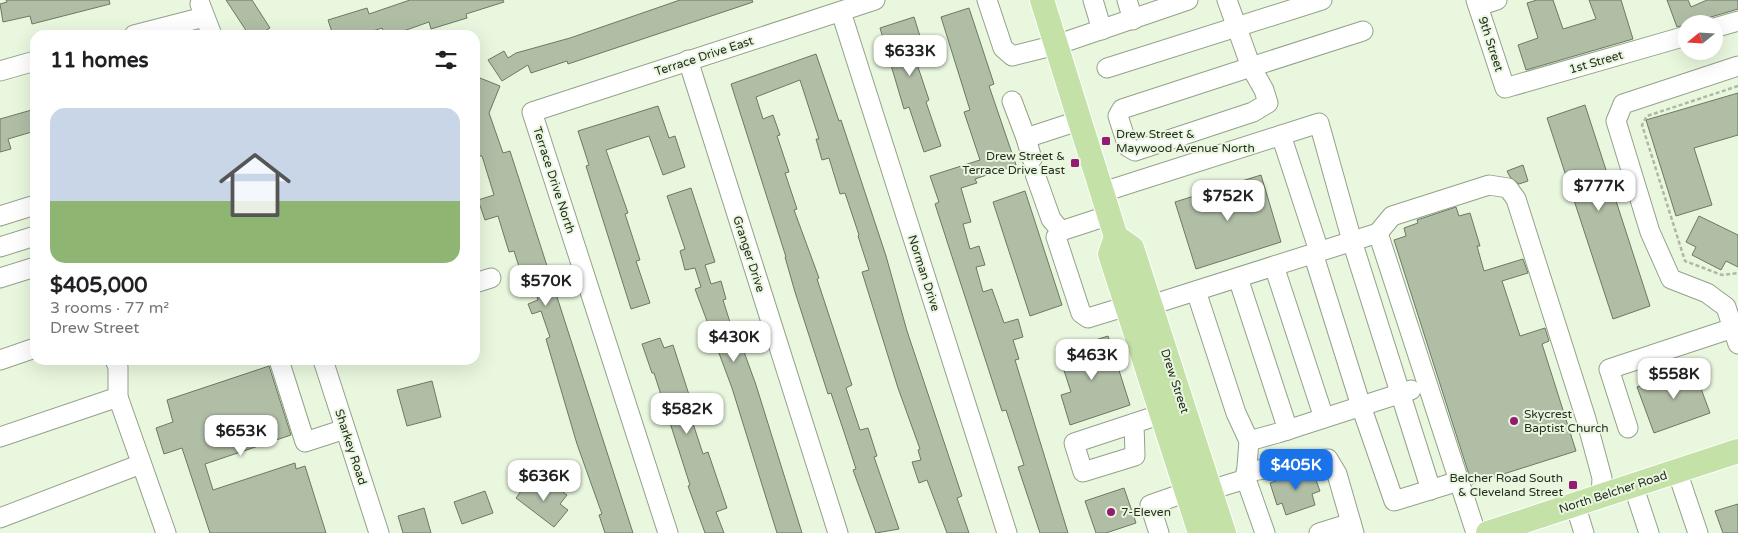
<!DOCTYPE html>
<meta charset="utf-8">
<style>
:root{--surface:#fff;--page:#f6f6f6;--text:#202124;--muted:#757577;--accent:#1a73e8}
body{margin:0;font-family:"Varela Round",sans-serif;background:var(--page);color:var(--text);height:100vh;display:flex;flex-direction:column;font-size:19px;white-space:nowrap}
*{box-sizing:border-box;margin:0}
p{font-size:16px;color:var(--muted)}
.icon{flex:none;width:28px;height:28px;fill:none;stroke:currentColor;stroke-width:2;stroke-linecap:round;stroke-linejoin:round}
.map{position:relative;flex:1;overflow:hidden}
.sheet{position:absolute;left:30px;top:30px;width:450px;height:335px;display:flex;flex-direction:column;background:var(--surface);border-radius:15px;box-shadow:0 5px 20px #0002}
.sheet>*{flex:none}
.needle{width:32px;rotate:252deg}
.controls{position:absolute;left:1678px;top:15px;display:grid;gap:10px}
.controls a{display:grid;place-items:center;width:45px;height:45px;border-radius:50%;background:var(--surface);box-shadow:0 5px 20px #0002;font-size:25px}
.price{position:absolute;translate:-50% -42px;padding:0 11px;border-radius:10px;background:#fff;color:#222;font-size:16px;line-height:32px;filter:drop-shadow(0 1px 2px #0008)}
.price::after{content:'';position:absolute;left:50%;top:30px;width:15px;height:11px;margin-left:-8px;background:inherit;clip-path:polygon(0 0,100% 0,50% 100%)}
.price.selected{background:var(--accent);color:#fff}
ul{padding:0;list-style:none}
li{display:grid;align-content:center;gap:10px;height:265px;padding:0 20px}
li span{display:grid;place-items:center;height:155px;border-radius:15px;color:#555}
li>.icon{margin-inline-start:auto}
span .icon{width:90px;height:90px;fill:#fffc;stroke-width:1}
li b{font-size:21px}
h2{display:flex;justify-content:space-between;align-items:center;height:60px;padding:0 20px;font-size:21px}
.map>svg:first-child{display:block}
.building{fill:#b1bea6;stroke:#6d7963}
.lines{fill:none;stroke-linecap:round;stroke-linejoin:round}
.minor-casing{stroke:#94a18a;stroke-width:21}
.major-casing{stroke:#fff;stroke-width:26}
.path{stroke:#adb9a5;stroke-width:2.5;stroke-dasharray:4 2.5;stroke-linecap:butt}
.minor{stroke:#fff;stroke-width:19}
.major{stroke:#c4e2a7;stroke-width:24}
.poi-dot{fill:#961a73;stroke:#e9f7de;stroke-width:2}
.labels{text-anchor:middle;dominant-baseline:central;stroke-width:4;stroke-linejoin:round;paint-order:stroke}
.street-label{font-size:12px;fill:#282d24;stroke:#e9f7de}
.poi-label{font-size:12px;fill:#282d24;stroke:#e9f7de;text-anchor:start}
</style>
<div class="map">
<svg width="1738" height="533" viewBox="0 0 1738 533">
<rect width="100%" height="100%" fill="#e9f7de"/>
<!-- building -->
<g class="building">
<polygon points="6,0 109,0 110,4 32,24 30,16 3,22 0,4 7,2"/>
<polygon points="226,0 252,0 270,28 259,35 249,35"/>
<polygon points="410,0 503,0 504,2 466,14 467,18 431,29 429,22 392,35 385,35 382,28 361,35 333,35 328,20 367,8 369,14"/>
<polygon points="680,0 752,0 753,2 568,64 567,61 531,73 528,65 502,81 488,60 504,51 508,58 516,53 570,38"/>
<polygon points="1537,0 1553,0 1563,29 1596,19 1589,0 1621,0 1633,39 1526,70 1518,45 1538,38 1527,3"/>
<polygon points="1667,0 1688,0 1691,7 1707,0 1738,0 1738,9 1677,27"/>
<polygon points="969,8 994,84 989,86 1016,165 975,179 977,183 961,188 971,222 963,224 970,249 979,246 985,265 976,267 983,292 992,289 1004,323 1018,319 1023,337 1013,340 1019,359 1015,360 1068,533 1040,533 1018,467 1024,465 1006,410 1002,411 935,204 939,202 930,176 980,160 964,112 970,110 941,17"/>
<polygon points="914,17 923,46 915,48 918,57 915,58 929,100 926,102 941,146 924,152 909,107 904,109 880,28"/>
<polygon points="816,54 839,121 841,120 886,256 907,331 962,496 957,498 969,533 947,533 927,480 919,483 912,462 921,460 918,450 920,449 898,388 862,272 869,270 858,236 859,235 845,193 840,194 829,158 822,160 816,139 819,139 800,80 756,97 763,119 773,115 780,135 777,136 789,172 785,173 797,209 794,210 819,278 817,279 852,385 846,388 860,430 868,428 877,456 874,457 899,529 876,533 853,470 856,469 844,432 831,393 828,394 795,292 785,257 786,257 731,84"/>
<polygon points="475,76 500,86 489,113 503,153 510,151 633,533 605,533 599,515 602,514 577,444 546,339 550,337 541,311 532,314 528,304 538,300 530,274 522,276 514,251 509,252 498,216 485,220 478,200 494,195 482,156 480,156 475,142"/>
<polygon points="1738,93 1738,135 1694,148 1712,205 1676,216 1646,120"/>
<polygon points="1585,105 1650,306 1613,319 1547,118"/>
<polygon points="658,106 669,138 675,136 685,167 663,175 649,136 606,150 628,213 625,214 640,260 636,261 650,303 631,309 586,166 589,165 578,131"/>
<polygon points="35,109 35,131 8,139 11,149 0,152 0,119"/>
<polygon points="1523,165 1528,181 1519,184 1510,177 1507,171"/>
<polygon points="1261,175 1281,242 1196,269 1175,202"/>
<polygon points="691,188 715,262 705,265 711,284 721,281 726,299 723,300 739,351 743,349 756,385 802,533 777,533 732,388 695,289 701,287 695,268 685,270 680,251 685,249 667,196"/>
<polygon points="1025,191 1062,305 1030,316 993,202"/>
<polygon points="1456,207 1459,216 1470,213 1480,246 1477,246 1484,271 1523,259 1528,273 1502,281 1520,336 1545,328 1549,341 1542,344 1576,451 1472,484 1394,240 1406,236 1404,228 1418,223 1417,220"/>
<polygon points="1699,216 1738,235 1738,267 1726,261 1721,270 1692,255 1696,247 1686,242"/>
<polygon points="1108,336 1130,405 1070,425 1061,395 1071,392 1058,352"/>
<polygon points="660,338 664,348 673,345 691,401 686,402 703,454 708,452 727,508 716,512 724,533 705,533 688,486 690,485 654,373 652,373 642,344"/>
<polygon points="269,366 291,435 205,464 213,490 295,463 296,469 305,466 326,533 210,533 182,448 164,454 156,428 173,422 167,400"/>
<polygon points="1693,367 1710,413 1654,433 1637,387"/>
<polygon points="432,381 441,417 407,426 397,390"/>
<polygon points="1292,472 1313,472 1320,491 1312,494 1315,505 1286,515 1282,503 1277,505 1270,483 1287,477"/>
<polygon points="529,480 545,492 551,483 567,495 560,504 568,510 554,527 516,498"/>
<polygon points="1124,488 1136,523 1106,533 1096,533 1085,501"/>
<polygon points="485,491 493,513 462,524 454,502"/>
<polygon points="1738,504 1738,533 1723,533 1715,511"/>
<polygon points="424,508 431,533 403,533 398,516"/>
</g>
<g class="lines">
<defs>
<g id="minor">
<polyline points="987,0 1003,48 1012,56 1056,45 1188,0"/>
<polyline points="1093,0 1102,30"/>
<polyline points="1127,0 1133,20"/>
<polyline points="1227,0 1251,67 1363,31"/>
<polyline points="1476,0 1505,88 1686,36"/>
<polyline points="200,4 212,35"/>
<polyline points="1478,6 1497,0"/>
<polyline points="841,12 1007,533"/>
<polyline points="1714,28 1738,21"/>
<polyline points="134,35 204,17"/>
<polyline points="688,60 838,533"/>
<polyline points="1738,66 1623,104 1616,121 1650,232 1671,279 1707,293 1726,307 1738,344"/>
<polygon points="1251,67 1264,90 1268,103 1253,112 1135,151 1128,147 1118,116 1122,109"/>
<polyline points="1107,68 1322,0"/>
<polyline points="0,71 35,61"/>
<polyline points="1012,101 1026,138 1081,120"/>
<polyline points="1281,135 1319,251"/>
<polyline points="1026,138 1032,159"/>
<polyline points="1035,174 1051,219 1061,231"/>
<polyline points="1103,192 1319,123 1352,241 1431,490"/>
<polyline points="1110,215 1061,231 1056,237 1081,313 1088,318 1127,306"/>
<polyline points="0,216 35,205"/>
<polyline points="1378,233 1392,216 1489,185 1508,188 1516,199 1586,419 1602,478 1601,496"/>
<polyline points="0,247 35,236"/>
<polyline points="1313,253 1361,406 1394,501 1459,481"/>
<polyline points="1274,266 1324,418"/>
<polyline points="0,278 35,267"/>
<polyline points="1238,278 1288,430"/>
<polyline points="475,283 491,278"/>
<polyline points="1196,291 1236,413 1249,441 1278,433 1411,390"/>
<polyline points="1151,305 1378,233 1476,533"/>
<polyline points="0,360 35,348"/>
<polyline points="115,360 118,367 118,397 166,533"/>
<polyline points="279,360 305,442 345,429"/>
<polyline points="323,360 379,533"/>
<polyline points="1134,423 1135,456 1083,472 1074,443 1162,414"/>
<polyline points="1628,428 1609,369 1733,328"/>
<polyline points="0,437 118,397"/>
<polyline points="1296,462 1328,459 1337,474 1354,533"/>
<polyline points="1677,471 1698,533"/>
<polyline points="1246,472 1283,466"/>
<polyline points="1246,479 1265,533"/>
<polyline points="1633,485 1649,533"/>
<polyline points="1210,490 1246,479 1249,441"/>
<polyline points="1575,504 1584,533"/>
<polyline points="0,518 141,464"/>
<polyline points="668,533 532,112 875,0"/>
<polyline points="1159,533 1150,505 1187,492"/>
<polyline points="1319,533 1351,523"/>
</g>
<g id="major">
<polyline points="1042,0 1116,237 1110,254 1200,533"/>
<polyline points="1116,237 1132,248 1224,533"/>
<polyline points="1488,533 1738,451"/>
</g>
</defs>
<!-- minor casing -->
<use href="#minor" class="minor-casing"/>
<!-- major casing -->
<use href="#major" class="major-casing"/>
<!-- path -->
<polyline class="path" points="1738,86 1647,116 1642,125 1685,261 1722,275 1738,273"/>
<!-- minor -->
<use href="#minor" class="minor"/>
<!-- major -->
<use href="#major" class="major"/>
</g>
<!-- markers -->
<g class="poi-dot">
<rect x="1101" y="136" width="10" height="10" rx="2.5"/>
<rect x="1070" y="158" width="10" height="10" rx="2.5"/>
<circle cx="1514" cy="421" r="5"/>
<rect x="1568" y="480" width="10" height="10" rx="2.5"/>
<circle cx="1111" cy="512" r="5"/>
</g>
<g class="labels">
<!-- street labels -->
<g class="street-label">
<text transform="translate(1491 44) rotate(72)">9th Street</text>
<text transform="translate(704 56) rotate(-18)">Terrace Drive East</text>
<text transform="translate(1596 62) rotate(-16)">1st Street</text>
<text transform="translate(554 180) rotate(72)">Terrace Drive North</text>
<text transform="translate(749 254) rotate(72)">Granger Drive</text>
<text transform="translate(924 273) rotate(72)">Norman Drive</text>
<text transform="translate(1175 381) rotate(72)">Drew Street</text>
<text transform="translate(351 447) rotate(72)">Sharkey Road</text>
<text transform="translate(1613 492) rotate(-18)">North Belcher Road</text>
</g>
<!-- poi labels -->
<g class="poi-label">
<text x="1116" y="134">Drew Street &amp;<tspan x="1116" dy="14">Maywood Avenue North</tspan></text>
<text x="1065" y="156" text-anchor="end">Drew Street &amp;<tspan x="1065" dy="14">Terrace Drive East</tspan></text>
<text x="1524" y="414">Skycrest<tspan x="1524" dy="14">Baptist Church</tspan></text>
<text x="1563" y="478" text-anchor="end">Belcher Road South<tspan x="1563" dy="14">&amp; Cleveland Street</tspan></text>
<text x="1121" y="512">7-Eleven</text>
</g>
</g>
</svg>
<div class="controls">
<a><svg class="needle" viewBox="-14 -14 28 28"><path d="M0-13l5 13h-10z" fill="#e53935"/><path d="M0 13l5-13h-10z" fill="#757577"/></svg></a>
</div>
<b class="price" style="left:910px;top:77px">$633K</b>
<b class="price" style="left:1599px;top:212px">$777K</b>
<b class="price" style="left:1228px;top:222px">$752K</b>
<b class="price" style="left:546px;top:307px">$570K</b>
<b class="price" style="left:734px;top:363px">$430K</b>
<b class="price" style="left:1092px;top:381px">$463K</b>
<b class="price" style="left:1674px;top:400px">$558K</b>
<b class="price" style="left:687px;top:435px">$582K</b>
<b class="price" style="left:241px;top:457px">$653K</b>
<b class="price selected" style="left:1296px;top:491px">$405K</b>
<b class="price" style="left:544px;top:502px">$636K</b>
<section class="sheet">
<h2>11 homes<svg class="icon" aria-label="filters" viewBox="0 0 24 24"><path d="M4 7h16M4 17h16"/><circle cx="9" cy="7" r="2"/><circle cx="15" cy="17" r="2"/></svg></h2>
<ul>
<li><span style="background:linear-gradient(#c9d6e8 60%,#8fb573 0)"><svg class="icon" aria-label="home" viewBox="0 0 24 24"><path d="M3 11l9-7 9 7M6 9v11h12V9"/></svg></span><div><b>$405,000</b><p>3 rooms · 77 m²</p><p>Drew Street</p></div></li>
</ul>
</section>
</div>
